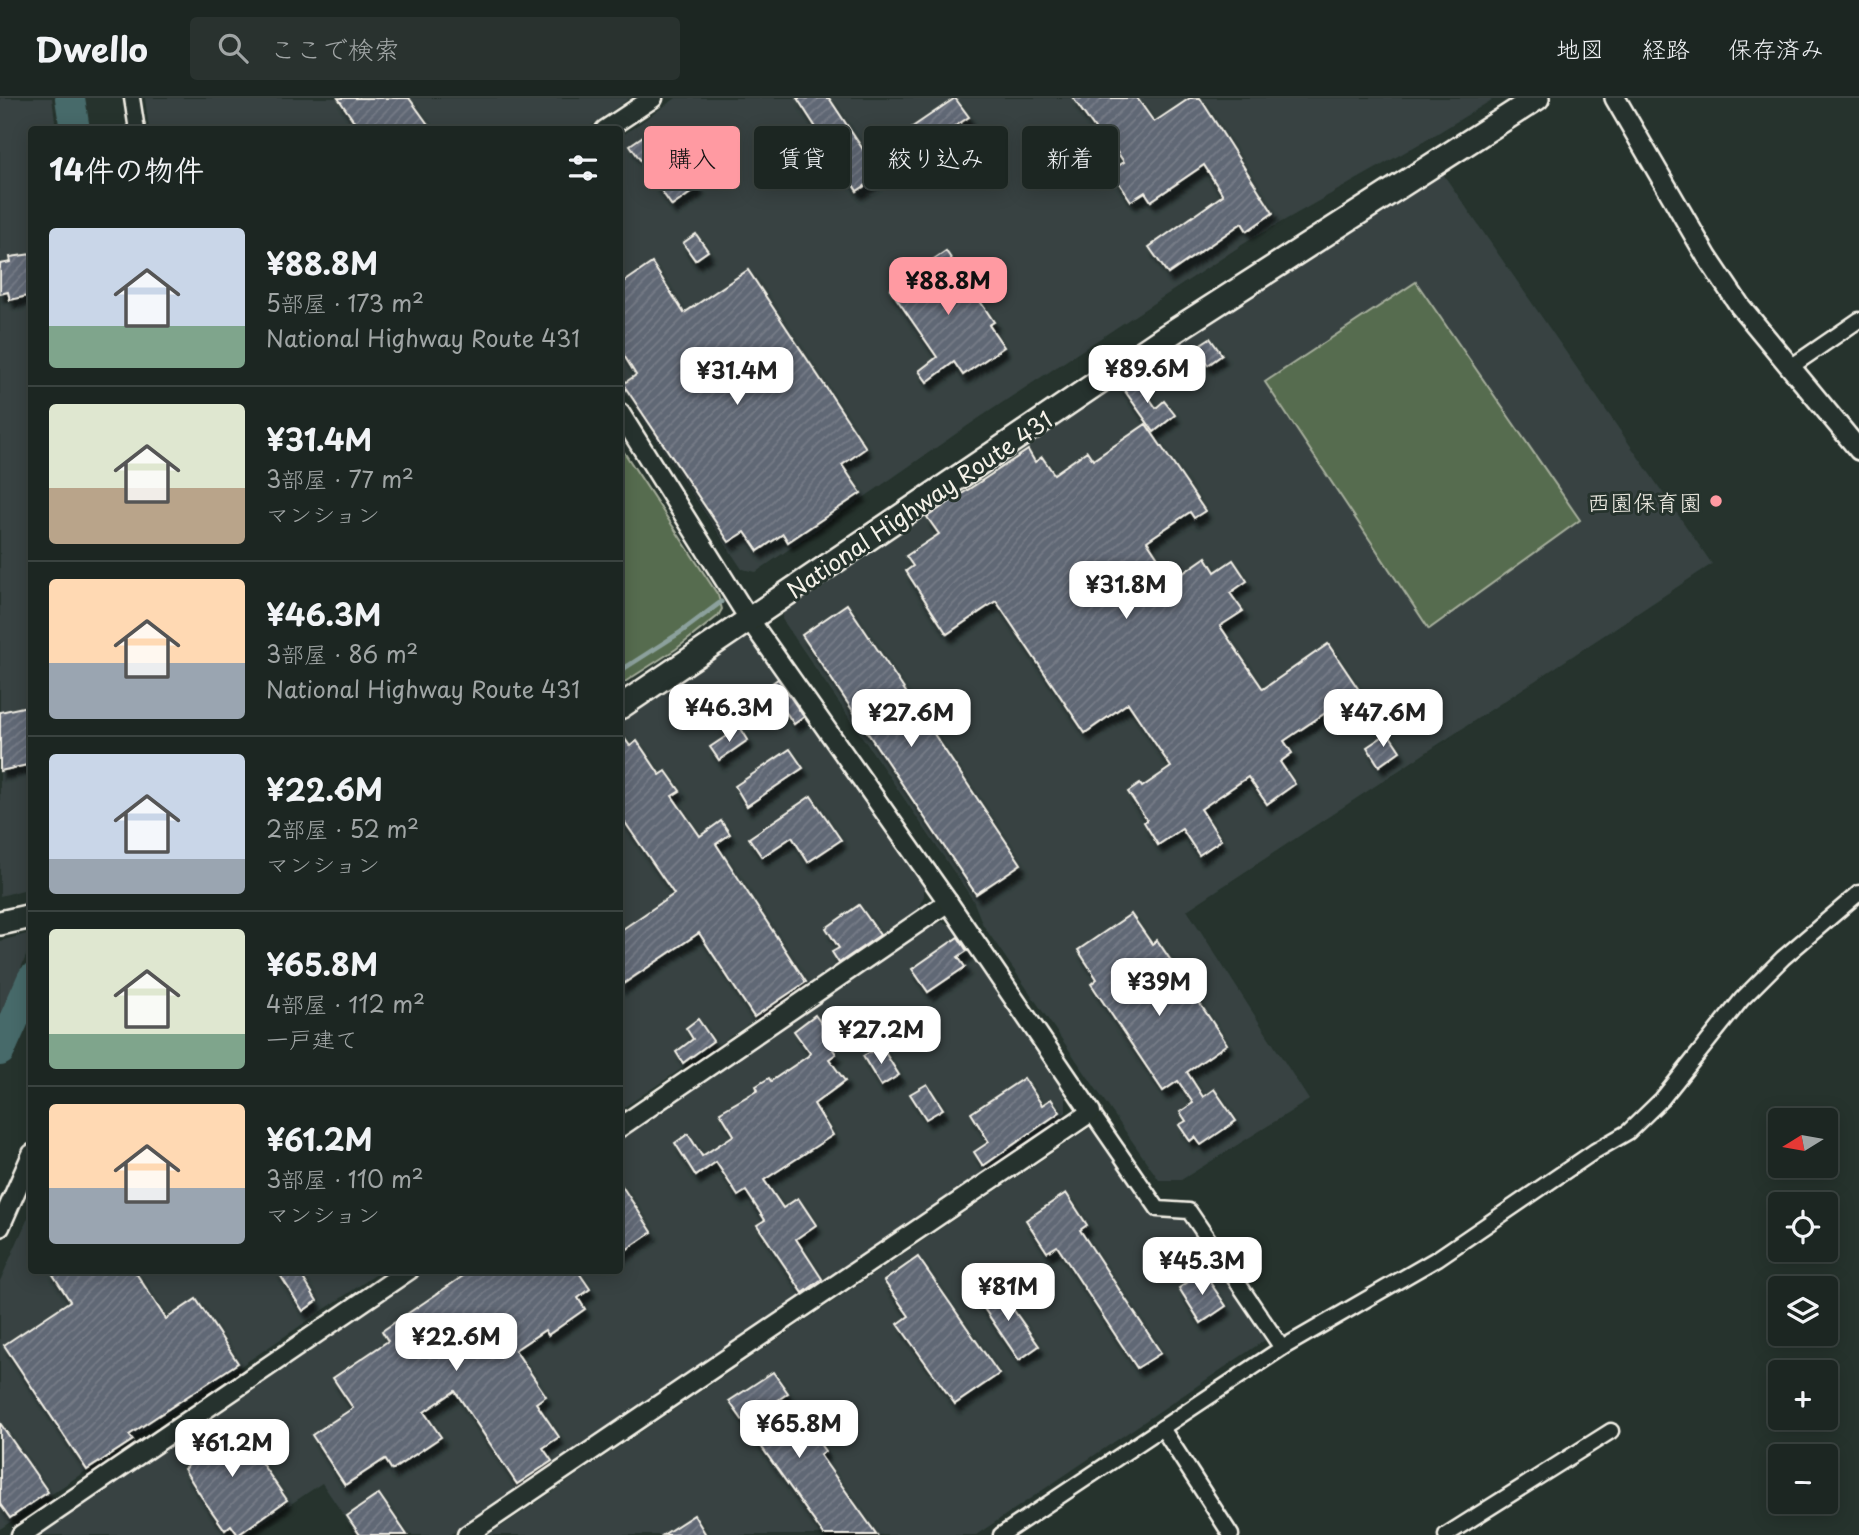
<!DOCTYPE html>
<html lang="ja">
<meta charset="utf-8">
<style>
:root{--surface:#1c2622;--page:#29322f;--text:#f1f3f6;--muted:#a0a5a5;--line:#3a4340;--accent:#ff9aa2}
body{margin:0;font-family:"Playpen Sans","Klee One",sans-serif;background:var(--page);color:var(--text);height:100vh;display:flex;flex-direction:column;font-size:26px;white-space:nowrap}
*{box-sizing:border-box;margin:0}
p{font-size:23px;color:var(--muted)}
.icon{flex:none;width:38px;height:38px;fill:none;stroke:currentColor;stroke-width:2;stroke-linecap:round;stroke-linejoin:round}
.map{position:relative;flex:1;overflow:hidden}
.drawer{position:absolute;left:28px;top:28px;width:595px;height:1148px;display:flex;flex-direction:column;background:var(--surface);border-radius:7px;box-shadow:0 4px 18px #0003,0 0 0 2px var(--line)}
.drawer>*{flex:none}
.top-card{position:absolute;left:644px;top:28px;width:665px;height:63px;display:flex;gap:14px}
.needle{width:46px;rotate:259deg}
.tools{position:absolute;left:1768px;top:1010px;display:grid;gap:14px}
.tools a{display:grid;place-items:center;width:70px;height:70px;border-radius:7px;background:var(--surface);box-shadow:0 4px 18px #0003,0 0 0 2px var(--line);font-size:35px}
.price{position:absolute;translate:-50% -60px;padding:0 16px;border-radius:14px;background:#fff;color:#222;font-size:23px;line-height:46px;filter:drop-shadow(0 2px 4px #0008)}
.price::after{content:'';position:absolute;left:50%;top:42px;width:21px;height:16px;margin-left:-10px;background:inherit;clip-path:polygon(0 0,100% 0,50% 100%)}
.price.on{background:var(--accent);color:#111}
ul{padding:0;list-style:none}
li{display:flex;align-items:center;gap:21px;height:175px;padding:0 21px}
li+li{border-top:2px solid var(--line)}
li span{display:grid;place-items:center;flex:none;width:196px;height:140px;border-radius:7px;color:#555}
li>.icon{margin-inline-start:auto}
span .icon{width:84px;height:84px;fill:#fffc;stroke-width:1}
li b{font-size:30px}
h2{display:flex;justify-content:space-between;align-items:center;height:84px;padding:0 21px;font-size:30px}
.chip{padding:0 24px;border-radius:7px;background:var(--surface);box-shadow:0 4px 18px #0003,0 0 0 2px var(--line);font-size:24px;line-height:63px}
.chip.on{background:var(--accent);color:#111}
header{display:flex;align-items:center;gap:42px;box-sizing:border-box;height:98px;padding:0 35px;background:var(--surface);border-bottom:2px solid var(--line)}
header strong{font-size:33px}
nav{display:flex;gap:38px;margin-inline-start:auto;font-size:24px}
.search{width:490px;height:63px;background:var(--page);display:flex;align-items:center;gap:18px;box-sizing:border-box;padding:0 24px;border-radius:7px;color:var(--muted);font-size:26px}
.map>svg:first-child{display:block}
.built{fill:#374342}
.park{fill:#576c4f;stroke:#a6ae9c;stroke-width:2}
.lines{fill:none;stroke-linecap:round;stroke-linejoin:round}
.stream{stroke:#8ca19d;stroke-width:5}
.river{stroke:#476b6b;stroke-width:30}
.building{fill:url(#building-hatch);stroke:#f4f1e8;stroke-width:2;filter:url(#shadow)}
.minor-casing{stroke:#f4f1e8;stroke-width:19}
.tertiary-casing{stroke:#f4f1e8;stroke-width:23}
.secondary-casing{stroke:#f4f1e8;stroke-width:24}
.trunk-casing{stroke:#f4f1e8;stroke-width:28}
.minor{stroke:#26332d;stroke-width:14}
.tertiary{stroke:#26332d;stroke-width:18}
.secondary{stroke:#26332d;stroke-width:19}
.trunk{stroke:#26332d;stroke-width:23}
.poi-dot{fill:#ff9aa2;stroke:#26332d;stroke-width:2.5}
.labels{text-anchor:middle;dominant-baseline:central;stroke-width:6;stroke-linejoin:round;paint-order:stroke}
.poi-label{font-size:23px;fill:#f4f1e8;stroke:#26332d;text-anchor:end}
.street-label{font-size:23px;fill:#f4f1e8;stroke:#26332d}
</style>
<header>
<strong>Dwello</strong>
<div class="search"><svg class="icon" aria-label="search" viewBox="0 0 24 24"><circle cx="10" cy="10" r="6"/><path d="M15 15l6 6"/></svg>ここで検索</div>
<nav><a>地図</a><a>経路</a><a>保存済み</a></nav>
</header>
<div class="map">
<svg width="1859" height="1437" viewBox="0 0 1859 1437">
<defs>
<pattern id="building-hatch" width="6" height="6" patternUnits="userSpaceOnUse" patternTransform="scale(1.75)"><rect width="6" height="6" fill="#606774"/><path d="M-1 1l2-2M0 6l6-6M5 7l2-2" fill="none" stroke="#777d88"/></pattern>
<filter id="shadow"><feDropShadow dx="4.5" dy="8" stdDeviation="2" flood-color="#0009"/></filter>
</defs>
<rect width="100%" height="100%" fill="#26332d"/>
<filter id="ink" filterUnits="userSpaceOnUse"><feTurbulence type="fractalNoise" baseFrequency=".0143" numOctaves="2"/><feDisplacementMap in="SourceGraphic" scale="14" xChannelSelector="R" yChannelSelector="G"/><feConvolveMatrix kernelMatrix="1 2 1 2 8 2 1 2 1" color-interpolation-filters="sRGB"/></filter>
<g filter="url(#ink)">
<!-- built -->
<g class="built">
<polygon points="0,0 52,0 56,31 32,32 31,790 0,798"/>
<polygon points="145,0 630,0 585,32 149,31"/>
<polygon points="676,0 1495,0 1428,41 1248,143 976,322 756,474 742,471 620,288 620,39"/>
<polygon points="1441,73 1712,466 1187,812 1309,1002 1181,1082 1159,1082 983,827 973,802 782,521 784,507 1343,130"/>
<polygon points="739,534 756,540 924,781 924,798 917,813 620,1012 620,616"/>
<polygon points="943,824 956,829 1060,986 1066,1001 1066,1014 1056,1026 450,1437 357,1437 322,1385 245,1437 38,1437 142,1362 422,1173 620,1172 620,1039 930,827"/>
<polygon points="31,835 31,846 0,921 0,843"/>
<polygon points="1092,1028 1152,1119 1185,1121 1265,1242 976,1437 489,1437"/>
<polygon points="31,1113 32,1172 381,1173 0,1431 0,1183"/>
</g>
<!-- park -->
<g class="park">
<polygon points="1416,184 1580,422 1429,531 1265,284"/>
<polygon points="620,348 718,497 722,511 718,518 676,551 620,587"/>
</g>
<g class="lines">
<!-- stream -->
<polyline class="stream" points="620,573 681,534 721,504"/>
<!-- river -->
<g class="river">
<polyline points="70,0 75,32"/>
<polyline points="0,953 32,881"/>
</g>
</g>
<!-- building -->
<g class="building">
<polygon points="338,0 409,0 432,32 360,32"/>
<polygon points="797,0 829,0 868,59 955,0 969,19 857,93"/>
<polygon points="1073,0 1137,0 1154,24 1190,0 1200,0 1273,115 1247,133 1242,125 1168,176 1149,149 1223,97 1204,67 1151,103 1145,94 1131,103 1111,73 1124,64 1106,38 1102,41"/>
<polygon points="652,32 657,40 662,37 699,89 672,108 630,47"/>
<polygon points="696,136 708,153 695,162 683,145"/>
<polygon points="946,153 994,224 989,227 1004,249 963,277 954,264 927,284 919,273 937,259 890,191"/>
<polygon points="32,156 32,197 10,202 8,194 0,196 0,166 11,164 10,159"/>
<polygon points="652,165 684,215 748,172 866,350 842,367 861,395 788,444 783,436 758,453 745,434 729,444 623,286 636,277 620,251 620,187"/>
<polygon points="1210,240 1222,257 1208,267 1196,249"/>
<polygon points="1134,277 1156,310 1164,303 1175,317 1154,334 1120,286"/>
<polygon points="1146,326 1205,413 1194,420 1190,414 1147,443 1173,482 1206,459 1215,474 1233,462 1247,483 1230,495 1243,513 1220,528 1263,591 1328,546 1359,592 1284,643 1292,655 1280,664 1295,686 1267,706 1248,679 1201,711 1221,742 1199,757 1182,731 1158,747 1144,724 1147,722 1128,694 1140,686 1142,689 1171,669 1128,605 1085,635 996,503 947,536 906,473 913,468 906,458 939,436 927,419 1028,352 1035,364 1042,359 1054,376 1087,353 1093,362"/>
<polygon points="847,506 1021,766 976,796 802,537"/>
<polygon points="778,581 804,619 794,626 768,588"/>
<polygon points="32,607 32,666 0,673 0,614"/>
<polygon points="740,629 748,642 719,662 710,649"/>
<polygon points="620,634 630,648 637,643 660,677 666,673 680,693 672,698 700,738 721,723 730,736 716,746 806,884 754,919 699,835 620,888 620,833 674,796 620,717"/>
<polygon points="1388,635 1400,653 1379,668 1367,649"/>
<polygon points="790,651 803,670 747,708 735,688"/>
<polygon points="811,698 841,742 808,764 792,739 762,759 749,740"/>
<polygon points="859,807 880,837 839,865 832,854 839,850 826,830"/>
<polygon points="1131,816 1152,846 1157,842 1227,946 1187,974 1203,999 1214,991 1236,1023 1201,1047 1195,1039 1190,1043 1179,1027 1186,1023 1180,1014 1193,1005 1178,983 1163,993 1091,886 1097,881 1078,852"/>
<polygon points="958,839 967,853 958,859 965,869 928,894 912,871"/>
<polygon points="815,917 827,933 823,936 836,956 829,961 845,983 814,1006 833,1037 764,1082 783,1110 798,1100 816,1127 796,1141 822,1181 803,1195 757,1127 765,1122 746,1093 738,1098 716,1064 696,1078 675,1045 688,1036 702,1058 734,1037 720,1014 758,992 756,988 769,980 771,983 808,958 810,955 794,933"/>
<polygon points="698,921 713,943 683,965 676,954 693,941 686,930"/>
<polygon points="881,948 899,977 881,988 863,958"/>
<polygon points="1024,980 1042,1007 1051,1001 1060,1014 983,1068 974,1054 989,1044 971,1015"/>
<polygon points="927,986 943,1011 926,1021 910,996"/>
<polygon points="620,1085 652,1134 620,1156"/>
<polygon points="1066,1095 1087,1127 1080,1132 1161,1255 1137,1270 1057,1148 1047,1154 1026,1122"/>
<polygon points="918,1159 999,1276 955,1306 898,1226 909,1218 884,1183"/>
<polygon points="50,1172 134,1172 166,1221 196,1201 238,1265 129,1337 133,1342 87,1372 4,1247 70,1203"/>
<polygon points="277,1172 298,1172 317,1203 303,1213"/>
<polygon points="472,1172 577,1172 590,1191 578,1200 585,1211 548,1237 545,1232 515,1252 546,1298 536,1305 559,1339 543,1350 552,1363 517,1386 455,1293 424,1314 441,1339 392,1372 385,1361 345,1387 312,1337 353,1310 333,1280 388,1243 382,1233"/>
<polygon points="1203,1174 1226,1208 1201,1225 1179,1190"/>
<polygon points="996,1187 1039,1248 1019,1262 977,1200"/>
<polygon points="773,1274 788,1295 777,1303 795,1330 804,1324 825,1353 820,1357 877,1437 824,1437 729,1303"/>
<polygon points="233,1324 287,1402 238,1437 231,1427 225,1432 201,1398 184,1371 190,1366 183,1356 192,1350 189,1346 211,1331 215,1337"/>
<polygon points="0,1325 48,1394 10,1420 0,1406"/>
<polygon points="379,1396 407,1437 360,1437 347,1418"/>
<polygon points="694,1417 706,1437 663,1437"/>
</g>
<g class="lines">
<defs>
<g id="minor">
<polyline points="132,0 137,32"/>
<polyline points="1792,268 1859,222"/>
<polyline points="1091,1014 1158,1111 1189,1113 1282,1250"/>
<polyline points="1162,1330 1231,1437"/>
<polyline points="1001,1437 1282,1250 1438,1160 1595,1053 1628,1034 1662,1001 1742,901 1783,860 1859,795"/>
<polyline points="1446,1437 1611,1333"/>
</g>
<g id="tertiary">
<polyline points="605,32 653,0"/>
<polyline points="620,1029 948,804"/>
<polyline points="0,1129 32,1056"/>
<polyline points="21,1437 409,1172"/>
<polyline points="467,1437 1091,1014 948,804 749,521 620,315"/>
</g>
<polyline id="secondary" points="1615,0 1707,159 1740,208 1859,352"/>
<g id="trunk">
<polyline points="620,609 1162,241 1537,0"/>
<polyline points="0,825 32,818"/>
</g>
</defs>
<!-- minor casing -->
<use href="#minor" class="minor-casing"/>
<!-- tertiary casing -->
<use href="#tertiary" class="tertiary-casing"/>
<!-- secondary casing -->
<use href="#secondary" class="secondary-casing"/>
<!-- trunk casing -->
<use href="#trunk" class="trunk-casing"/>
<!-- minor -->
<use href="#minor" class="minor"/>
<!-- tertiary -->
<use href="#tertiary" class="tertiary"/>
<!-- secondary -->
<use href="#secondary" class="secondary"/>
<!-- trunk -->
<use href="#trunk" class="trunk"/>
</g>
</g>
<!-- markers -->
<circle class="poi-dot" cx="1716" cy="403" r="7"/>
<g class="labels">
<!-- poi labels -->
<g class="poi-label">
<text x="1702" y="403">西園保育園</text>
</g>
<!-- street labels -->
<g class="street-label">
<text transform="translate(919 406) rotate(-34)">National Highway Route 431</text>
</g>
</g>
</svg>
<div class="tools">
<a><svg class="needle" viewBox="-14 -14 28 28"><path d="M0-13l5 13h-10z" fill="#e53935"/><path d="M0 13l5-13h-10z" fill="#a0a5a5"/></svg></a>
<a><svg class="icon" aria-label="locate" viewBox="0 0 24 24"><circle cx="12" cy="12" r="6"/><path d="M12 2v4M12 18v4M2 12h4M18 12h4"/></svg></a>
<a><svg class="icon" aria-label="layers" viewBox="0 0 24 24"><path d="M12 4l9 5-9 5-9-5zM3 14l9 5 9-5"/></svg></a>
<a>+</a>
<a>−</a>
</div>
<b class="price on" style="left:948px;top:219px">¥88.8M</b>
<b class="price" style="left:1147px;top:307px">¥89.6M</b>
<b class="price" style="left:737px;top:309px">¥31.4M</b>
<b class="price" style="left:1126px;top:523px">¥31.8M</b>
<b class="price" style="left:729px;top:646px">¥46.3M</b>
<b class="price" style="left:911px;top:651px">¥27.6M</b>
<b class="price" style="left:1383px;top:651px">¥47.6M</b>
<b class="price" style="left:1159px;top:920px">¥39M</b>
<b class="price" style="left:881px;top:968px">¥27.2M</b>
<b class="price" style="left:1202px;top:1199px">¥45.3M</b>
<b class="price" style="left:1008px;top:1225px">¥81M</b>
<b class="price" style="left:456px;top:1275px">¥22.6M</b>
<b class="price" style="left:799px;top:1362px">¥65.8M</b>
<b class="price" style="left:232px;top:1381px">¥61.2M</b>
<div class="top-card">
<a class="chip on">購入</a>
<a class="chip">賃貸</a>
<a class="chip">絞り込み</a>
<a class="chip">新着</a>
</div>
<section class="drawer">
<h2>14件の物件<svg class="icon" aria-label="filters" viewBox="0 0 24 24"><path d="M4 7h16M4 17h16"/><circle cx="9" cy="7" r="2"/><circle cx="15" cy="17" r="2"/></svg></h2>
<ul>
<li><span style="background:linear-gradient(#c9d6e8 70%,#7fa58c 0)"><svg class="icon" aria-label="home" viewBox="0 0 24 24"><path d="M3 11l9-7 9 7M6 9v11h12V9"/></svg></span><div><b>¥88.8M</b><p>5部屋 · 173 m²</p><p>National Highway Route 431</p></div></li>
<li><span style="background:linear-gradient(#dfe7d0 60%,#b9a48a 0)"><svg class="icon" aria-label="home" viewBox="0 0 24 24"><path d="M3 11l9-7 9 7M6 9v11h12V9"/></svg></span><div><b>¥31.4M</b><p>3部屋 · 77 m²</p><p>マンション</p></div></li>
<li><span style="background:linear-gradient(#ffd9b3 60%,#9aa5b1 0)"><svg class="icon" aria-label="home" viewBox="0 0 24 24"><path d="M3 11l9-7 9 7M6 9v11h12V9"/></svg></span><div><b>¥46.3M</b><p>3部屋 · 86 m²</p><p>National Highway Route 431</p></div></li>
<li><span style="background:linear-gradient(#c9d6e8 75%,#9aa5b1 0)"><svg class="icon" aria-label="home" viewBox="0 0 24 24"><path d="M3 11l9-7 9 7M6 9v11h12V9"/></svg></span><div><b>¥22.6M</b><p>2部屋 · 52 m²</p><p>マンション</p></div></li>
<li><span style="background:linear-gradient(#dfe7d0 75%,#7fa58c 0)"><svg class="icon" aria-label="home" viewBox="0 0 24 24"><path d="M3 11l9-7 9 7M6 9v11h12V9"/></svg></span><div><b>¥65.8M</b><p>4部屋 · 112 m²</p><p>一戸建て</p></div></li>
<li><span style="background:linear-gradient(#ffd9b3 60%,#9aa5b1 0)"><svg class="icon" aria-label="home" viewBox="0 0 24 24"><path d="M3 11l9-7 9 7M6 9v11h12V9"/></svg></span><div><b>¥61.2M</b><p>3部屋 · 110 m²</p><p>マンション</p></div></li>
</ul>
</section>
</div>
